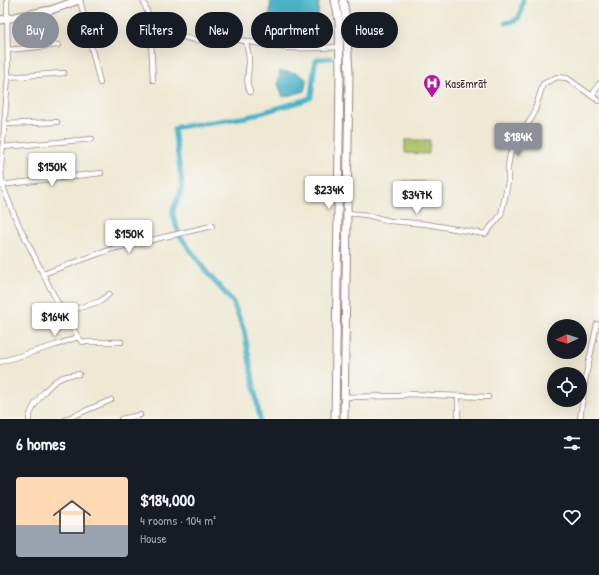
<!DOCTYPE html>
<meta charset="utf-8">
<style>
:root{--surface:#171b24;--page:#20242c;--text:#f1f3f6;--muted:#9ea1a6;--line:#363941;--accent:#8c9099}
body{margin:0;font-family:"Patrick Hand",sans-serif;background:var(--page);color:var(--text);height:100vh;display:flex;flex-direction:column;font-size:15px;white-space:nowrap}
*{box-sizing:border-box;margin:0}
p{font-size:13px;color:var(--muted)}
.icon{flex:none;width:22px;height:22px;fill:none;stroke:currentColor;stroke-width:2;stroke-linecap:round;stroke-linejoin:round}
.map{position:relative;height:419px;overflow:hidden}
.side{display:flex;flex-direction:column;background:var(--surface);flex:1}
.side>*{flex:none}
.top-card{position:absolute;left:12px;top:12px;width:575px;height:36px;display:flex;gap:8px}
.needle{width:26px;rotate:266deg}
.controls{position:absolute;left:547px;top:319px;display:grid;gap:8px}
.controls a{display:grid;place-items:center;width:40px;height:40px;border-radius:50%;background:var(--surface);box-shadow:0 4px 16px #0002;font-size:20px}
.price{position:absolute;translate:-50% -34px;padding:0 9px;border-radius:4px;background:#fff;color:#222;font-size:13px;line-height:26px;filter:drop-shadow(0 1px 2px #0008)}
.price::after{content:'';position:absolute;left:50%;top:24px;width:12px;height:9px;margin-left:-6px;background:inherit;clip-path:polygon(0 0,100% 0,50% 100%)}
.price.active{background:var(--accent);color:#fff}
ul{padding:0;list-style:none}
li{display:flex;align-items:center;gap:12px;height:100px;padding:0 16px}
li+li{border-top:1px solid var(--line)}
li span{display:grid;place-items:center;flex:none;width:112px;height:80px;border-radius:4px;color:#555}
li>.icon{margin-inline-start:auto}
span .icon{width:48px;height:48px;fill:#fffc;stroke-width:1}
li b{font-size:17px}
h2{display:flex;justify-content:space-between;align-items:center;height:48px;padding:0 16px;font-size:17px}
.tag{padding:0 14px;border-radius:18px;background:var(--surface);box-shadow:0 4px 16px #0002;font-size:14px;line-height:36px}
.tag.active{background:var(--accent);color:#fff}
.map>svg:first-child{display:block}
.green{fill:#acc267;stroke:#7b7049}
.water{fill:#49b4c7;stroke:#4a6a79}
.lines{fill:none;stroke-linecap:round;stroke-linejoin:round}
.canal{stroke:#49b4c7;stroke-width:5}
.street-casing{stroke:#9c8480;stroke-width:6}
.secondary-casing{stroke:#9c8480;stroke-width:9}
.primary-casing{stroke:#9c8480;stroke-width:9}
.street{stroke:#fff;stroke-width:4.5}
.secondary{stroke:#fff;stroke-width:7}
.primary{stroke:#fff;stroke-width:7}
.labels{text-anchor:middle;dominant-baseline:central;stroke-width:3;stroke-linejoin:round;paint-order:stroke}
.poi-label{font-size:12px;fill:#4a1f2b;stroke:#f6f6f2;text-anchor:start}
</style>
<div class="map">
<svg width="599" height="419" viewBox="0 0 599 419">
<rect width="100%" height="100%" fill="#f6f6f2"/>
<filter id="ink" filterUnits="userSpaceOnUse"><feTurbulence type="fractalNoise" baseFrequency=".025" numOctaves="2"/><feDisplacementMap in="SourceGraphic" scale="8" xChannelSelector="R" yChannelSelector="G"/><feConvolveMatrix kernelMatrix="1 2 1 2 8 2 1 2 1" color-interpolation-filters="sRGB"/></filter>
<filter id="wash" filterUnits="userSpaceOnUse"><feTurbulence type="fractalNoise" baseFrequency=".012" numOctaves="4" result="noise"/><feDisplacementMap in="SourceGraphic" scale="16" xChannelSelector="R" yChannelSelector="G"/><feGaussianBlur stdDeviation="0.9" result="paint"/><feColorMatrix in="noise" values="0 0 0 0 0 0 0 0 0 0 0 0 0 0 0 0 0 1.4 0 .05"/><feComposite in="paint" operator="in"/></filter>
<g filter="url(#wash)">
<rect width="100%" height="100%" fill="#efe9d4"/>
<!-- green -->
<g class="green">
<polygon points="405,140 430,140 429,154 405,153"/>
<polygon points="404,181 425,182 424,194 404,194"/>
</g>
<!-- water -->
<g class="water">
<polygon points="271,0 319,0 317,39 293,36 271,26 269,17"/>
<polygon points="280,71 298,73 306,79 305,91 283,97 278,84"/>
</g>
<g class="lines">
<!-- canal -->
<g class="canal">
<path d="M506,23C524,19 519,16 523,0"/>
<polyline points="178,231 173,215 173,210 180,194 182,183 174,129 178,127 247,117 305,100 311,97 315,62 318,59 331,58"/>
<polyline points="180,236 208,274 233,302 244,330 260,419"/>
</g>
</g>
</g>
<g filter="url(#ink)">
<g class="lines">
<defs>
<g id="street">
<polyline points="7,0 8,77 1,167 2,184 15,217 43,274 63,313 81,341 83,342 121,342"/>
<polyline points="80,0 100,83"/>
<polyline points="143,0 150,20 153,80"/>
<path d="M150,20C164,30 186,41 204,40C210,40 214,36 221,37C244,40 265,46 288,48C305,49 322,48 339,47"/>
<path d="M246,42C247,48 249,55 249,61C249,73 245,81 250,92"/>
<polyline points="8,50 58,45"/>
<polyline points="8,77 64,73"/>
<polyline points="592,96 599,84"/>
<polyline points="5,124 57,122"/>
<polyline points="3,147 92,139"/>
<polyline points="0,185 101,173"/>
<polyline points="347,213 367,215 390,221 426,224 485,234 501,215 508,182 508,167 510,155 515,143 533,116 543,84 557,77 567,78 599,101"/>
<polyline points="43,274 112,249 212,226"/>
<polyline points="63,313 101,301 109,294"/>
<polyline points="0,362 56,345 78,337"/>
<polyline points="458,396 458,419"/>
<polyline points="344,397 400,396 407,394 488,397"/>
<path d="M29,419C31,406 49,383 61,378C67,375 73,375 79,374"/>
<polyline points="66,419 111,400"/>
<polyline points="121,419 140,415"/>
<polyline points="580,419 586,375 597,324"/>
</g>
<g id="secondary">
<polyline points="335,0 339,21 340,75 335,419"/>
<polyline points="343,0 346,19 349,74 344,419"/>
</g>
<polyline id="primary" points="0,20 51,10 79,0"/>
</defs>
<!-- street casing -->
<use href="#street" class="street-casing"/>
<!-- secondary casing -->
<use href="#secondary" class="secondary-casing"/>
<!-- primary casing -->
<use href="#primary" class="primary-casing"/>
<!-- street -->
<use href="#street" class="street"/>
<!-- secondary -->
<use href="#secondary" class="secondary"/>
<!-- primary -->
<use href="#primary" class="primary"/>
</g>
</g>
<!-- icons -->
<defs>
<symbol id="hospital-pin" viewBox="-11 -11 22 30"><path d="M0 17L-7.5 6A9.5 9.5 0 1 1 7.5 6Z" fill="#b5179e" stroke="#f6f6f2"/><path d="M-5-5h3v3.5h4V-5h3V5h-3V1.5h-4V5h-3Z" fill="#fff"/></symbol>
</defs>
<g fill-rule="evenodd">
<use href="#hospital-pin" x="422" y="73" width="20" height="27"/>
</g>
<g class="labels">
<!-- poi labels -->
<g class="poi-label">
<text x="445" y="83">Kasēmrāt</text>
</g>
</g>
</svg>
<div class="controls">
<a><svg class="needle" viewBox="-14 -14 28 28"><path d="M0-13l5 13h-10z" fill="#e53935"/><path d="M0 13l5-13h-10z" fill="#9ea1a6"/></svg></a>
<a><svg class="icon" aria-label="locate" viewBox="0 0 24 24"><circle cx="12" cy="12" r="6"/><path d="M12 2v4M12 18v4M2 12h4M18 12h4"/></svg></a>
</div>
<b class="price active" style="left:518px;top:157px">$184K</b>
<b class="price" style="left:52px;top:187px">$150K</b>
<b class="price" style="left:329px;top:210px">$234K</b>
<b class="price" style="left:417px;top:215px">$347K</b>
<b class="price" style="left:129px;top:254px">$150K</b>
<b class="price" style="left:55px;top:337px">$164K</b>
<div class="top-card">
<a class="tag active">Buy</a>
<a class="tag">Rent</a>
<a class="tag">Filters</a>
<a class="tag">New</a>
<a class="tag">Apartment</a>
<a class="tag">House</a>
</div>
</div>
<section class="side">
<h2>6 homes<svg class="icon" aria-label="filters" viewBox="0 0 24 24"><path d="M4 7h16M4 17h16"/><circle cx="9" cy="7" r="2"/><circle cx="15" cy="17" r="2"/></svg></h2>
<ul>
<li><span style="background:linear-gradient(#ffd9b3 60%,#9aa5b1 0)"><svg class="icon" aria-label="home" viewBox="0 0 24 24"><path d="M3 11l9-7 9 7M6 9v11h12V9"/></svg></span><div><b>$184,000</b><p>4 rooms · 104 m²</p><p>House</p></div><svg class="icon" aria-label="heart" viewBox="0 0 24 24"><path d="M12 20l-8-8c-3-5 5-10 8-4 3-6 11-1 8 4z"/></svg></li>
</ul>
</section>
